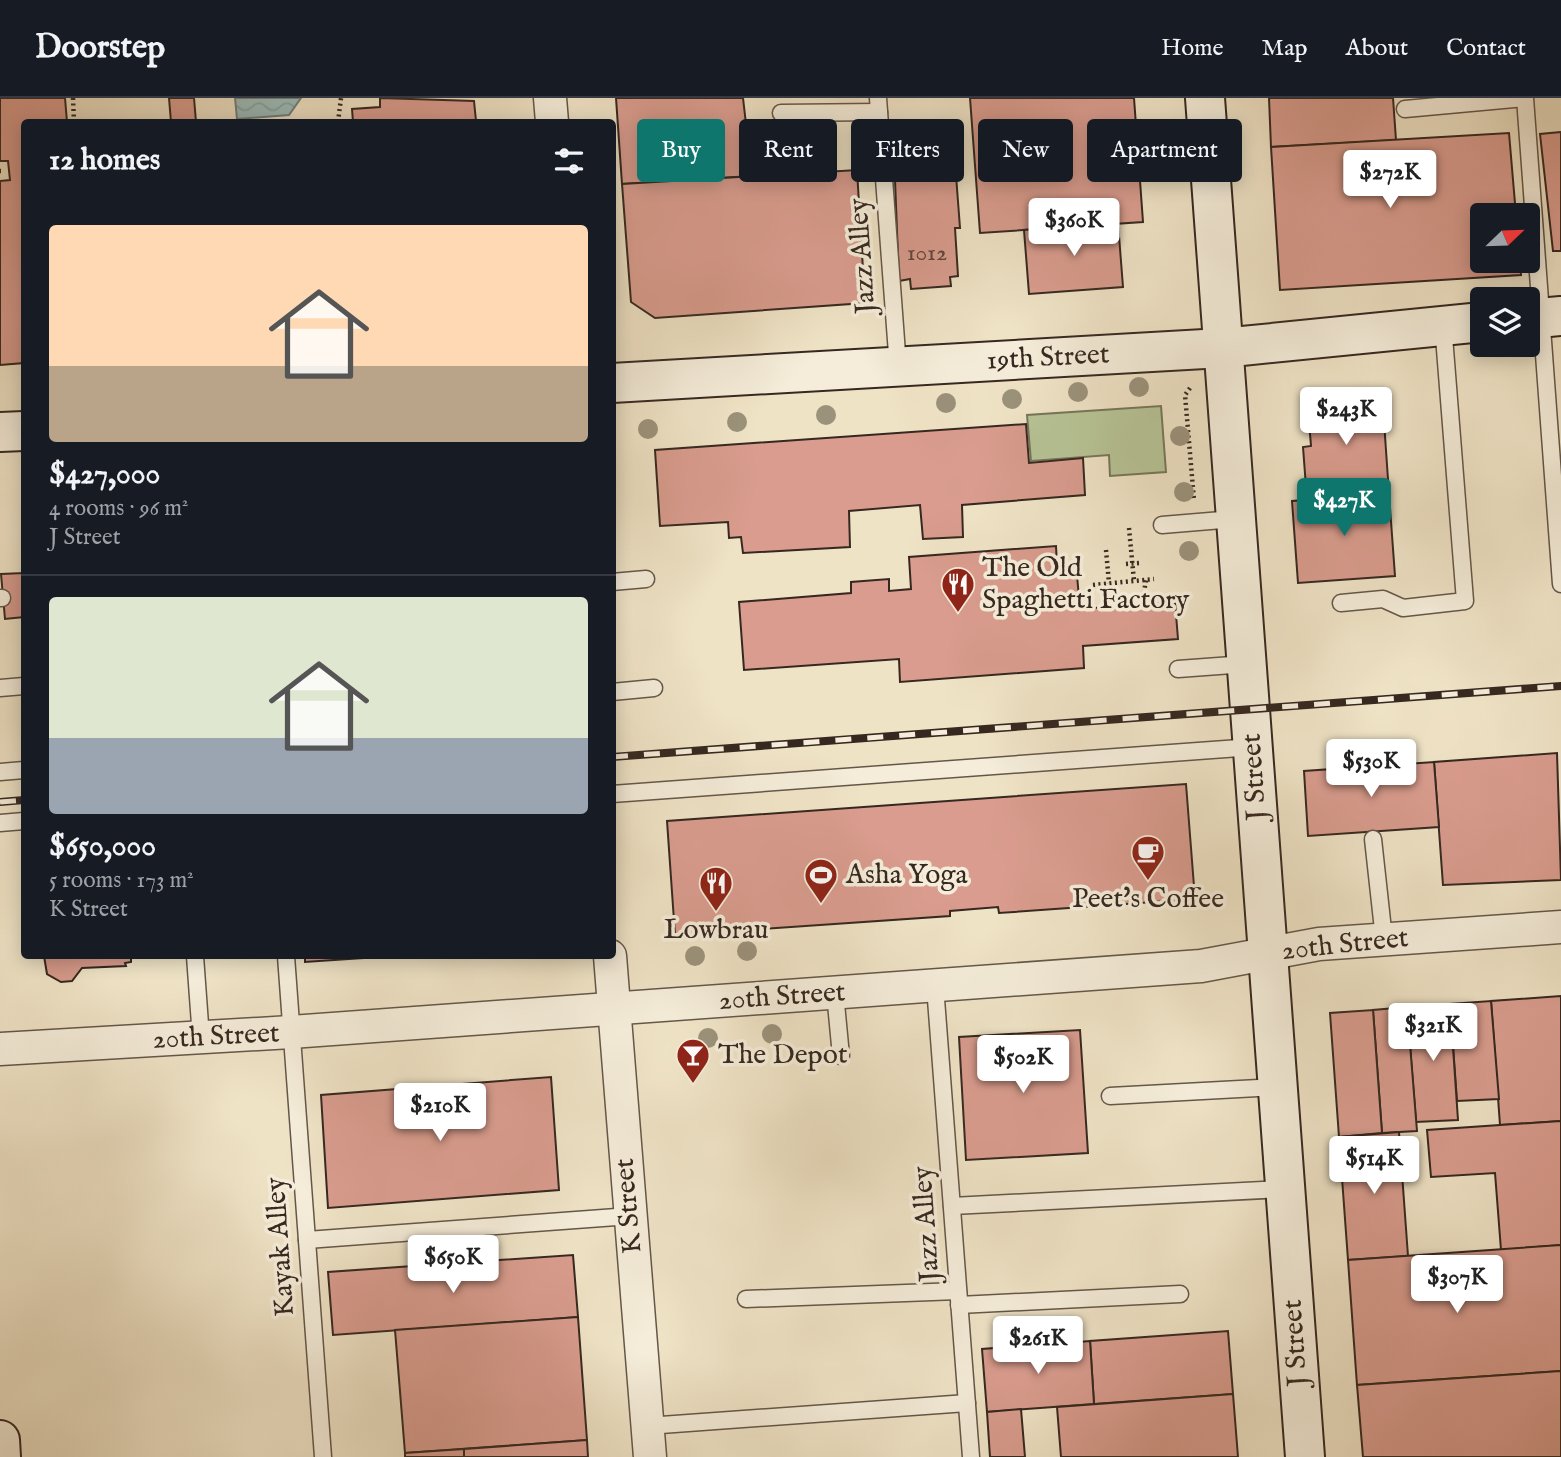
<!DOCTYPE html>
<meta charset="utf-8">
<style>
:root{--surface:#171b24;--page:#242831;--text:#f1f3f6;--muted:#9ea1a6;--line:#363941;--accent:#0f766e}
body{margin:0;font-family:"IM FELL English",serif;background:var(--page);color:var(--text);height:100vh;display:flex;flex-direction:column;font-size:26px;white-space:nowrap}
*{box-sizing:border-box;margin:0}
p{font-size:23px;color:var(--muted)}
.icon{flex:none;width:38px;height:38px;fill:none;stroke:currentColor;stroke-width:2;stroke-linecap:round;stroke-linejoin:round}
.map{position:relative;flex:1;overflow:hidden}
.panel{position:absolute;left:21px;top:21px;width:595px;height:840px;display:flex;flex-direction:column;background:var(--surface);border-radius:7px;box-shadow:0 4px 18px #0003}
.panel>*{flex:none}
.banner{position:absolute;left:637px;top:21px;width:665px;height:63px;display:flex;gap:14px}
.needle{width:46px;rotate:67deg}
.controls{position:absolute;left:1470px;top:105px;display:grid;gap:14px}
.controls a{display:grid;place-items:center;width:70px;height:70px;border-radius:7px;background:var(--surface);box-shadow:0 4px 18px #0003;font-size:35px}
.price{position:absolute;translate:-50% -60px;padding:0 16px;border-radius:7px;background:#fff;color:#222;font-size:23px;line-height:46px;filter:drop-shadow(0 2px 4px #0008)}
.price::after{content:'';position:absolute;left:50%;top:42px;width:21px;height:16px;margin-left:-10px;background:inherit;clip-path:polygon(0 0,100% 0,50% 100%)}
.price.active{background:var(--accent);color:#fff}
ul{padding:0;list-style:none}
li{display:grid;align-content:center;gap:14px;height:371px;padding:0 28px}
li+li{border-top:2px solid var(--line)}
li span{display:grid;place-items:center;height:217px;border-radius:7px;color:#555}
li>.icon{margin-inline-start:auto}
span .icon{width:126px;height:126px;fill:#fffc;stroke-width:1}
li b{font-size:30px}
h2{display:flex;justify-content:space-between;align-items:center;height:84px;padding:0 28px;font-size:30px}
.pill{padding:0 24px;border-radius:7px;background:var(--surface);box-shadow:0 4px 18px #0003;font-size:24px;line-height:63px}
.pill.active{background:var(--accent);color:#fff}
header{display:flex;align-items:center;gap:42px;box-sizing:border-box;height:98px;padding:0 35px;background:var(--surface);border-bottom:2px solid var(--line)}
header strong{font-size:33px}
nav{display:flex;gap:38px;margin-inline-start:auto;font-size:24px}
.map>svg:first-child{display:block}
.grass{fill:#b7c496;stroke:#76765b;stroke-width:2}
.water{fill:url(#water-waves);stroke:#73817d;stroke-width:2}
.building{fill:#d99c8e;stroke:#362820;stroke-width:2}
.lines{fill:none;stroke-linecap:round;stroke-linejoin:round}
.lane-casing{stroke:#64574a;stroke-width:19}
.street-casing{stroke:#64574a;stroke-width:35}
.secondary-casing{stroke:#362820;stroke-width:42}
.path{stroke:#362820;stroke-width:4.5;stroke-dasharray:2 3.5;stroke-linecap:butt}
.lane{stroke:#f5edda;stroke-width:16}
.street{stroke:#f5edda;stroke-width:32}
.secondary{stroke:#f5edda;stroke-width:38}
.rail-casing{stroke:#362820;stroke-width:8}
.rail{stroke:#f5edda;stroke-width:5;stroke-dasharray:16;stroke-linecap:butt}
.tree{fill:#9b927b}
.labels{text-anchor:middle;dominant-baseline:central;stroke-width:7;stroke-linejoin:round;paint-order:stroke}
.number-label{font-size:24px;fill:#5f453c}
.street-label{font-size:28px;fill:#362820;stroke:#f5edda}
.poi-label{font-size:28px;fill:#362820;stroke:#f5edda;text-anchor:start}
</style>
<header>
<strong>Doorstep</strong>
<nav><a>Home</a><a>Map</a><a>About</a><a>Contact</a></nav>
</header>
<div class="map">
<svg width="1561" height="1359" viewBox="0 0 1561 1359">
<defs>
<pattern id="water-waves" width="16" height="10" patternUnits="userSpaceOnUse" patternTransform="scale(1.75)"><rect width="16" height="10" fill="#9bbdbb"/><path d="M0 5q4-4 8 0t8 0" fill="none" stroke="#86a2a0"/></pattern>
</defs>
<rect width="100%" height="100%" fill="#efe3c6"/>
<filter id="stains"><feTurbulence type="fractalNoise" baseFrequency=".00286" numOctaves="4"/><feColorMatrix values="0 0 0 0 .2 0 0 0 0 .09 0 0 0 0 .02 0 0 0 .5 -.17"/></filter>
<radialGradient id="worn" r=".72"><stop offset=".6" stop-color="#630" stop-opacity="0"/><stop offset="1" stop-color="#630" stop-opacity=".3"/></radialGradient>
<!-- grass -->
<polygon class="grass" points="1161,308 1166,374 1110,378 1109,357 1031,363 1027,317"/>
<!-- water -->
<polygon class="water" points="235,0 301,0 289,17 237,21"/>
<!-- building -->
<g class="building">
<polygon points="0,0 65,0 67,24 24,24 24,265 0,267 0,83 10,82 8,63 0,63"/>
<polygon points="169,0 194,0 196,24 171,24"/>
<polygon points="380,0 474,3 476,23 479,24 353,24 352,11 380,9"/>
<polygon points="616,0 743,0 752,78 622,86"/>
<polygon points="970,0 1134,0 1143,124 980,135"/>
<polygon points="1269,0 1393,0 1396,42 1271,49"/>
<polygon points="1561,34 1561,153 1553,153 1540,36"/>
<polygon points="1509,35 1516,117 1482,117 1482,163 1520,163 1521,177 1280,192 1271,49"/>
<polygon points="857,72 865,205 655,220 631,204 622,86"/>
<polygon points="956,77 960,130 955,130 958,178 950,179 951,188 911,191 910,181 899,183 895,82"/>
<polygon points="1118,125 1123,189 1029,196 1024,132"/>
<polygon points="1382,294 1389,396 1307,402 1303,349 1311,348 1307,299"/>
<polygon points="1026,326 1029,365 1083,360 1085,397 962,407 963,439 923,441 920,407 849,413 850,449 743,455 741,439 729,440 728,424 660,428 655,352"/>
<polygon points="1389,396 1395,478 1298,485 1292,403"/>
<polygon points="1056,448 1057,467 1076,466 1080,511 1175,504 1178,541 1083,548 1084,570 900,584 899,561 744,572 739,504 851,495 851,484 889,481 889,493 911,491 909,459"/>
<polygon points="24,475 24,519 5,521 1,476"/>
<polygon points="1557,655 1561,782 1443,787 1434,664"/>
<polygon points="1434,664 1439,729 1308,738 1304,673"/>
<polygon points="1186,686 1195,801 999,815 998,809 950,813 950,818 675,837 667,723"/>
<polygon points="44,858 131,858 131,864 125,865 126,868 82,870 72,883 61,884 47,876"/>
<polygon points="305,858 363,858 363,860 305,864"/>
<polygon points="1561,898 1561,1023 1500,1027 1491,903"/>
<polygon points="1491,903 1499,1001 1457,1003 1450,906"/>
<polygon points="1450,906 1458,1022 1416,1024 1407,909"/>
<polygon points="1407,909 1417,1033 1382,1035 1373,912"/>
<polygon points="1373,912 1382,1035 1339,1039 1330,915"/>
<polygon points="1080,932 1088,1055 966,1062 959,939"/>
<polygon points="551,979 559,1092 328,1110 321,997"/>
<polygon points="1561,1023 1561,1147 1501,1152 1495,1075 1431,1079 1427,1032"/>
<polygon points="1399,1034 1408,1158 1348,1162 1339,1039"/>
<polygon points="1561,1147 1561,1273 1357,1287 1348,1162"/>
<polygon points="573,1157 578,1219 333,1237 328,1174"/>
<polygon points="578,1219 587,1342 405,1355 395,1232"/>
<polygon points="1228,1233 1233,1296 1094,1306 1090,1243"/>
<polygon points="1090,1243 1094,1306 987,1314 982,1251"/>
<polygon points="1561,1273 1561,1359 1363,1359 1357,1287"/>
<polygon points="1233,1296 1238,1359 1061,1359 1057,1309"/>
<polygon points="1021,1311 1025,1359 990,1359 987,1314"/>
<polygon points="587,1342 588,1359 464,1359 464,1351"/>
<polygon points="464,1351 464,1359 405,1359 405,1355"/>
</g>
<g class="lines">
<defs>
<g id="lane">
<polyline points="878,0 898,269"/>
<polyline points="1405,11 1525,0 1561,486"/>
<polyline points="781,15 879,14"/>
<polyline points="881,47 938,43"/>
<polyline points="1162,427 1234,421"/>
<polyline points="612,484 646,481"/>
<polyline points="0,500 2,500"/>
<polyline points="1341,505 1383,501 1403,510 1465,503 1443,226"/>
<polyline points="1178,571 1246,566"/>
<polyline points="0,590 24,588"/>
<polyline points="612,594 654,590"/>
<polyline points="0,674 24,672"/>
<polyline points="612,696 1253,649"/>
<polyline points="0,725 24,723"/>
<polyline points="1373,741 1384,841"/>
<polyline points="195,858 201,940"/>
<polyline points="286,858 323,1359"/>
<polyline points="935,888 971,1359"/>
<polyline points="835,895 841,958"/>
<polyline points="1110,998 1277,989"/>
<polyline points="952,1108 1284,1091"/>
<polyline points="307,1142 630,1118"/>
<polyline points="746,1201 958,1193"/>
<polyline points="959,1207 1180,1196"/>
<polyline points="647,1328 967,1305"/>
</g>
<g id="street">
<polyline points="550,0 552,24"/>
<polyline points="610,858 650,1359"/>
<polyline points="0,951 291,934 1201,868 1319,846 1561,829"/>
</g>
<g id="secondary">
<polyline points="1205,0 1305,1359"/>
<polyline points="1528,221 1561,218"/>
<polyline points="612,285 1222,250 1482,224"/>
<polyline points="0,334 24,333"/>
<polyline points="0,1342 1,1359"/>
</g>
</defs>
<!-- lane casing -->
<use href="#lane" class="lane-casing"/>
<!-- street casing -->
<use href="#street" class="street-casing"/>
<!-- secondary casing -->
<use href="#secondary" class="secondary-casing"/>
<!-- path -->
<g class="path">
<polyline points="73,0 74,24"/>
<polyline points="338,24 341,0"/>
<polyline points="0,73 1,73"/>
<polyline points="1190,290 1185,297 1194,402"/>
<polyline points="1129,430 1134,483"/>
<polyline points="1106,452 1109,485"/>
<polyline points="1126,466 1139,465"/>
<polyline points="1093,487 1154,481"/>
<polyline points="1142,506 1146,482"/>
</g>
<!-- lane -->
<use href="#lane" class="lane"/>
<!-- street -->
<use href="#street" class="street"/>
<!-- secondary -->
<use href="#secondary" class="secondary"/>
<defs>
<g id="rail">
<polyline points="612,659 1561,588"/>
<polyline points="0,704 24,702"/>
</g>
</defs>
<!-- rail casing -->
<use href="#rail" class="rail-casing"/>
<!-- rail -->
<use href="#rail" class="rail"/>
</g>
<!-- trees -->
<g class="tree">
<circle cx="1139" cy="289" r="10"/>
<circle cx="1078" cy="294" r="10"/>
<circle cx="1012" cy="301" r="10"/>
<circle cx="946" cy="305" r="10"/>
<circle cx="826" cy="317" r="10"/>
<circle cx="737" cy="324" r="10"/>
<circle cx="648" cy="331" r="10"/>
<circle cx="1180" cy="338" r="10"/>
<circle cx="1184" cy="394" r="10"/>
<circle cx="1189" cy="453" r="10"/>
<circle cx="747" cy="853" r="10"/>
<circle cx="695" cy="858" r="10"/>
<circle cx="772" cy="936" r="10"/>
<circle cx="708" cy="940" r="10"/>
</g>
<!-- icons -->
<defs>
<symbol id="restaurant-pin" viewBox="-11 -11 22 30"><path d="M0 17L-7.5 6A9.5 9.5 0 1 1 7.5 6Z" fill="#8f2418" stroke="#f5edda"/><path d="M-5-6h1v4h1v-4h1v4h1v-4h1v5L-1.5 .5V6h-2V.5L-5-1ZM5-6V6H3V1.5H1.5Q1.5-4 5-6Z" fill="#fff"/></symbol>
<symbol id="cafe-pin" viewBox="-11 -11 22 30"><path d="M0 17L-7.5 6A9.5 9.5 0 1 1 7.5 6Z" fill="#8f2418" stroke="#f5edda"/><path d="M-5.5-4.5H6V0H3Q3 3.5 0 3.5H-2.5Q-5.5 3.5-5.5 0ZM3-3.2v2h1.7v-2ZM-6 4.5H4V6H-6Z" fill="#fff"/></symbol>
<symbol id="stadium-pin" viewBox="-11 -11 22 30"><path d="M0 17L-7.5 6A9.5 9.5 0 1 1 7.5 6Z" fill="#8f2418" stroke="#f5edda"/><path d="M0-5a6.5 5 0 1 0 0 10a6.5 5 0 1 0 0-10ZM-3.5-1.8h7v3.6h-7Z" fill="#fff"/></symbol>
<symbol id="bar-pin" viewBox="-11 -11 22 30"><path d="M0 17L-7.5 6A9.5 9.5 0 1 1 7.5 6Z" fill="#8f2418" stroke="#f5edda"/><path d="M-6-5H6L.8 .8V4.5H3.5V6h-7V4.5H-.8V.8Z" fill="#fff"/></symbol>
</defs>
<g fill-rule="evenodd">
<use href="#restaurant-pin" x="939" y="467" width="38" height="52"/>
<use href="#cafe-pin" x="1129" y="735" width="38" height="52"/>
<use href="#stadium-pin" x="802" y="758" width="38" height="52"/>
<use href="#restaurant-pin" x="697" y="766" width="38" height="52"/>
<use href="#bar-pin" x="674" y="938" width="38" height="52"/>
</g>
<g class="labels">
<!-- number labels -->
<g class="number-label">
<text x="927" y="155">1012</text>
</g>
<!-- street labels -->
<g class="street-label">
<text transform="translate(863 158) rotate(-94)">Jazz Alley</text>
<text transform="translate(1048 260) rotate(-3)">19th Street</text>
<text transform="translate(1255 679) rotate(-94)">J Street</text>
<text transform="translate(1345 847) rotate(-6)">20th Street</text>
<text transform="translate(782 899) rotate(-4)">20th Street</text>
<text transform="translate(216 939) rotate(-3)">20th Street</text>
<text transform="translate(629 1108) rotate(-95)">K Street</text>
<text transform="translate(927 1126) rotate(-94)">Jazz Alley</text>
<text transform="translate(281 1149) rotate(-94)">Kayak Alley</text>
<text transform="translate(1296 1245) rotate(-94)">J Street</text>
</g>
<!-- poi labels -->
<g class="poi-label">
<text x="982" y="470">The Old<tspan x="982" dy="32">Spaghetti Factory</tspan></text>
<text x="846" y="777">Asha Yoga</text>
<text x="1148" y="801" text-anchor="middle">Peet's Coffee</text>
<text x="716" y="832" text-anchor="middle">Lowbrau</text>
<text x="718" y="957">The Depot</text>
</g>
</g>
<rect width="100%" height="100%" filter="url(#stains)"/>
<rect width="100%" height="100%" fill="url(#worn)"/>
</svg>
<div class="controls">
<a><svg class="needle" viewBox="-14 -14 28 28"><path d="M0-13l5 13h-10z" fill="#e53935"/><path d="M0 13l5-13h-10z" fill="#9ea1a6"/></svg></a>
<a><svg class="icon" aria-label="layers" viewBox="0 0 24 24"><path d="M12 4l9 5-9 5-9-5zM3 14l9 5 9-5"/></svg></a>
</div>
<b class="price" style="left:1390px;top:112px">$272K</b>
<b class="price" style="left:1074px;top:160px">$360K</b>
<b class="price" style="left:1346px;top:349px">$243K</b>
<b class="price active" style="left:1344px;top:440px">$427K</b>
<b class="price" style="left:1371px;top:701px">$530K</b>
<b class="price" style="left:1433px;top:965px">$321K</b>
<b class="price" style="left:1023px;top:997px">$502K</b>
<b class="price" style="left:440px;top:1045px">$210K</b>
<b class="price" style="left:1374px;top:1098px">$514K</b>
<b class="price" style="left:453px;top:1197px">$650K</b>
<b class="price" style="left:1457px;top:1217px">$307K</b>
<b class="price" style="left:1038px;top:1278px">$261K</b>
<div class="banner">
<a class="pill active">Buy</a>
<a class="pill">Rent</a>
<a class="pill">Filters</a>
<a class="pill">New</a>
<a class="pill">Apartment</a>
</div>
<section class="panel">
<h2>12 homes<svg class="icon" aria-label="filters" viewBox="0 0 24 24"><path d="M4 7h16M4 17h16"/><circle cx="9" cy="7" r="2"/><circle cx="15" cy="17" r="2"/></svg></h2>
<ul>
<li><span style="background:linear-gradient(#ffd9b3 65%,#b9a48a 0)"><svg class="icon" aria-label="home" viewBox="0 0 24 24"><path d="M3 11l9-7 9 7M6 9v11h12V9"/></svg></span><div><b>$427,000</b><p>4 rooms · 96 m²</p><p>J Street</p></div></li>
<li><span style="background:linear-gradient(#dfe7d0 65%,#9aa5b1 0)"><svg class="icon" aria-label="home" viewBox="0 0 24 24"><path d="M3 11l9-7 9 7M6 9v11h12V9"/></svg></span><div><b>$650,000</b><p>5 rooms · 173 m²</p><p>K Street</p></div></li>
</ul>
</section>
</div>
